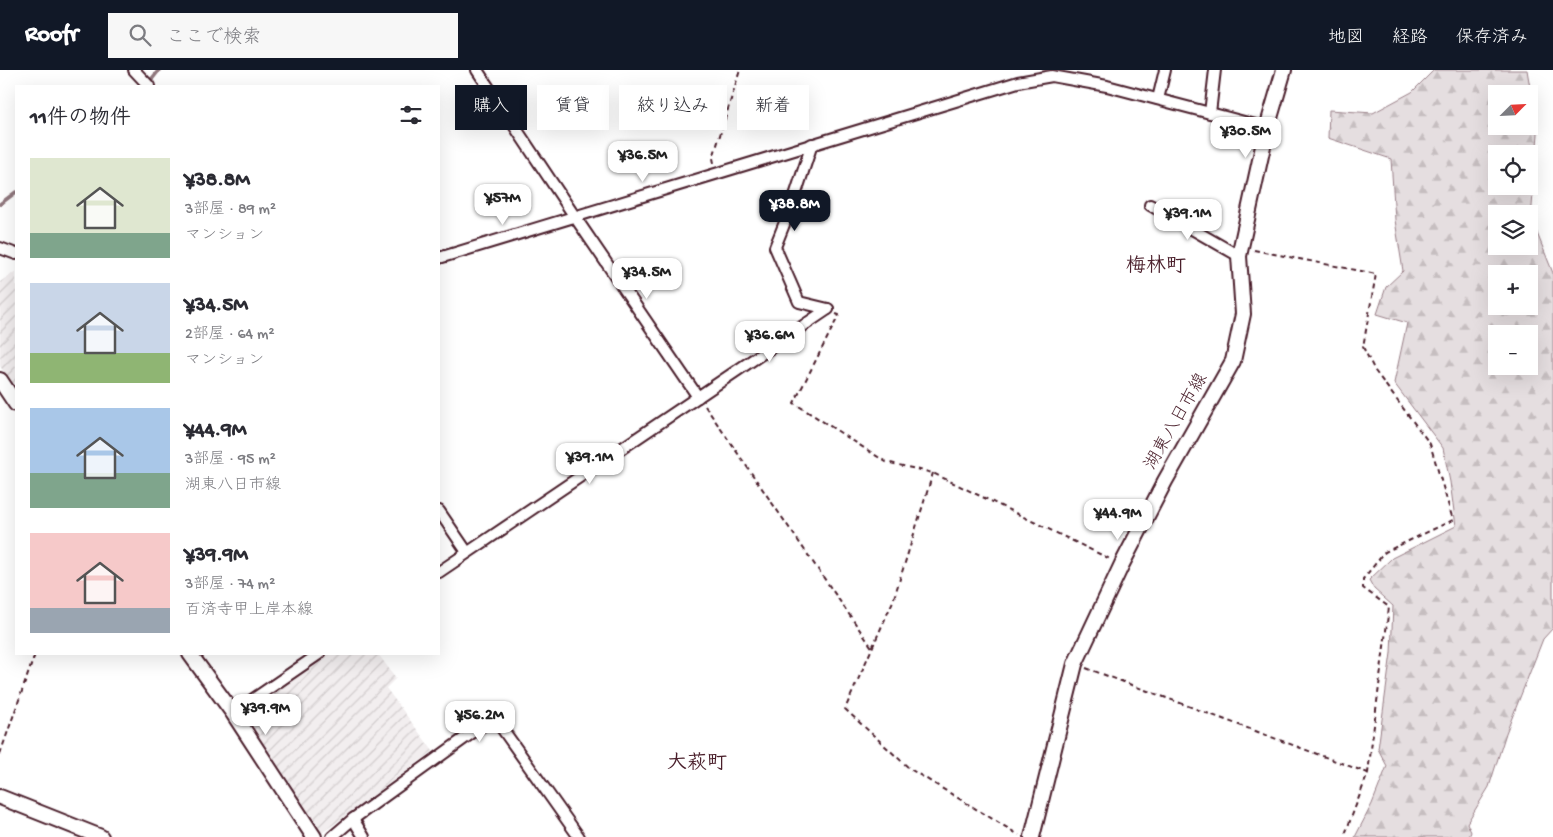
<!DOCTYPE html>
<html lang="ja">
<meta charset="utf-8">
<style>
:root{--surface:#fff;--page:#f7f7f7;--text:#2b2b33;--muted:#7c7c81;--accent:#111827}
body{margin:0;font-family:"Gochi Hand","Klee One",sans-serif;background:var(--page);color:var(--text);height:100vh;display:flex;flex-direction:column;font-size:19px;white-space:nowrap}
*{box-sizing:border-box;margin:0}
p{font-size:16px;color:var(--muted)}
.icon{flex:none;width:28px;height:28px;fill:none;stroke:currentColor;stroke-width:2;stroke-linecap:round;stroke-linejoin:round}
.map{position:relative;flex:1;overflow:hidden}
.details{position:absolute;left:15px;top:15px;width:425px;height:570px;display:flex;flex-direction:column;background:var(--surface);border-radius:0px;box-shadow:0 5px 20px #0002}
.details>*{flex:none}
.guide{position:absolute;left:455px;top:15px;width:475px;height:45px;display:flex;gap:10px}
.needle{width:32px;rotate:66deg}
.buttons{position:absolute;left:1488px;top:15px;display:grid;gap:10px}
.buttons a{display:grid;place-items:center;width:50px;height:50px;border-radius:0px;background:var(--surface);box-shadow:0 5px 20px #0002;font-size:25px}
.price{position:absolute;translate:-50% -42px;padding:0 11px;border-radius:10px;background:#fff;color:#222;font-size:16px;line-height:32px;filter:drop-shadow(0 1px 2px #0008)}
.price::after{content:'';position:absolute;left:50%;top:30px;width:15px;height:11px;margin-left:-8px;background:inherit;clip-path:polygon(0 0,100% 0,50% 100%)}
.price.on{background:var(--accent);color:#fff}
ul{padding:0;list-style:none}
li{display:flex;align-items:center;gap:15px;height:125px;padding:0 15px}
li span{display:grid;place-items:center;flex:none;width:140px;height:100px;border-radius:0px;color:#555}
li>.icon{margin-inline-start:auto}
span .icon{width:60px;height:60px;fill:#fffc;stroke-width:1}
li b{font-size:21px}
h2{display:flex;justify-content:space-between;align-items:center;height:60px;padding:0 15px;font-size:21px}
.pill{padding:0 18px;border-radius:0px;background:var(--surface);box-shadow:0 5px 20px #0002;font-size:18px;line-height:45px}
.pill.on{background:var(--accent);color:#fff}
header{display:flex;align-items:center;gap:30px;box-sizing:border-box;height:70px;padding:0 25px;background:var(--accent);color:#fff}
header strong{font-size:24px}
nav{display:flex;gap:28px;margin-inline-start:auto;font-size:18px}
.search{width:350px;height:45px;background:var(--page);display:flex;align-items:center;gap:12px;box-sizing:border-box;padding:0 18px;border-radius:0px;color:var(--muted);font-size:19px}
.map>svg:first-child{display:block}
.industrial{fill:url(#industrial-furrows)}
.forest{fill:url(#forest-firs);stroke:#987e86;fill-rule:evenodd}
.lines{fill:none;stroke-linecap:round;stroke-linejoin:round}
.stream{stroke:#91787e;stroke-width:4}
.minor-casing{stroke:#4a1f2b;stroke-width:14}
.secondary-casing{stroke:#4a1f2b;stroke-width:18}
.path{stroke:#4a1f2b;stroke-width:2;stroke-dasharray:5 4;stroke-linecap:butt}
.minor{stroke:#fff;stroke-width:10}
.secondary{stroke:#fff;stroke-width:14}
.labels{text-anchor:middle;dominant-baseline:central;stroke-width:5;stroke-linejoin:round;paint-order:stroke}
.street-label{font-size:18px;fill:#4a1f2b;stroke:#fff}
.quarter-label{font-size:20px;font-weight:bold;fill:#4a1f2b;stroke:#fff}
</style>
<header>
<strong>Roofr</strong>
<div class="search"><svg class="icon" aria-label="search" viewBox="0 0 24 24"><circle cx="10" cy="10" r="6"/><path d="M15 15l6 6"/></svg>ここで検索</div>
<nav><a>地図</a><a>経路</a><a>保存済み</a></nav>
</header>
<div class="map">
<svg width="1553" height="767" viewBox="0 0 1553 767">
<defs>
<pattern id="industrial-furrows" width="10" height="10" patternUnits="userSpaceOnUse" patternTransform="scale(1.25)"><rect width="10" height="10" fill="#f2eeef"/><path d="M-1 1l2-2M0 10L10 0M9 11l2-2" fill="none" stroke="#d1cccd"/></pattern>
<pattern id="forest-firs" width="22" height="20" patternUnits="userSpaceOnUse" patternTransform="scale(1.25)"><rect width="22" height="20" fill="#e5dee0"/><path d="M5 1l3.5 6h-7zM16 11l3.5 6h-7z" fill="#c6bec0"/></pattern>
</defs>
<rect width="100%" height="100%" fill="#fff"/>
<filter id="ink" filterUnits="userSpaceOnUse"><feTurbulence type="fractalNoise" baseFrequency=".02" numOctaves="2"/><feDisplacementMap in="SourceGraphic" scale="10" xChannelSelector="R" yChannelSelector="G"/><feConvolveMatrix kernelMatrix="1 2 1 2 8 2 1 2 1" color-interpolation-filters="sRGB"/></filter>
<g filter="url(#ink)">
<!-- industrial -->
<g class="industrial">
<polygon points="16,201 16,320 0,296 0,212"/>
<polygon points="329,584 378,584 396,608 386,618 433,681 322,763 242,644"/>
</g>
<!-- forest -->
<path class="forest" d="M1434,0H1527L1538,64L1531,148L1553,203V558L1543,569L1506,663L1489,717L1467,753L1471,762L1469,767H1355L1372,734L1387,696L1378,679L1391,583L1393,536L1374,519L1369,510L1392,488L1456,456L1450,412L1443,378L1394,313L1407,253L1377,244L1386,217L1403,201L1395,150L1391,89L1328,68L1329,40L1373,43L1412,22ZM1496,24H1529V56H1496ZM1496,84H1529V116H1496ZM1496,144H1529V176H1496ZM1496,204H1529V236H1496ZM1496,264H1529V296H1496Z"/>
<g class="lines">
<!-- stream -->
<g class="stream">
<polyline points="148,14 159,0"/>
<polyline points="0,134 16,122"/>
</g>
<defs>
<g id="minor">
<polyline points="134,0 149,16"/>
<polyline points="477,0 575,147 698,327"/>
<polyline points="1158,29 1165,0"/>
<polyline points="1210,43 1215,0"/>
<polyline points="812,74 793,132 775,177 799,232 828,239"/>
<polyline points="1150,135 1239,186"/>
<polyline points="0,178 16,184"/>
<polyline points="439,188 1018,12 1052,6 1107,16 1267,58"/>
<polyline points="439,441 467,482"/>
<polyline points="439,502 828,239"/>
<polyline points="233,643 319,584"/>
<polyline points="353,749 364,767"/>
<polyline points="332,767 353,749 494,647 579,767"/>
</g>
<g id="secondary">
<polyline points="0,310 16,334"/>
<polyline points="190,584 233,643 314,767"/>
<polyline points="0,727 101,767"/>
<polyline points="1032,767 1075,594 1122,494 1165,411 1233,291 1243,244 1239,186 1267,58 1284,0"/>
</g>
</defs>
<!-- minor casing -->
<use href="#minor" class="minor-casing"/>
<!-- secondary casing -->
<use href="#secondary" class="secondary-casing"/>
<!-- path -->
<g class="path">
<polyline points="714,93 713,88 740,0"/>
<polyline points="1254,180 1376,204 1363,277 1375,301 1430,374 1453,450 1385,482 1363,509 1363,518 1389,537 1368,703 1344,767"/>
<polyline points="836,244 839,245 794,333 886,392 933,403 1110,489"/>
<polyline points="705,336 873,579"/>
<polyline points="933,403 893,531 845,639 910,699 1019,765"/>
<polyline points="1086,598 1368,703"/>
<polyline points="0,684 35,584"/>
</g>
<!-- minor -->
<use href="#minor" class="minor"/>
<!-- secondary -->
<use href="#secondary" class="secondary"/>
</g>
</g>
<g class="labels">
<!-- street labels -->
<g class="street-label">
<text transform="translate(1177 352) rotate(-60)">湖東八日市線</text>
</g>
<!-- quarter labels -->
<g class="quarter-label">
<text x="1156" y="197">梅林町</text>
<text x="697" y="694">大萩町</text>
</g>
</g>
</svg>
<div class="buttons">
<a><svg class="needle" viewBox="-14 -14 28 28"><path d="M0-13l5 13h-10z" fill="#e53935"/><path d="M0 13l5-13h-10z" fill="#7c7c81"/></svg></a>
<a><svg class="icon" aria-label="locate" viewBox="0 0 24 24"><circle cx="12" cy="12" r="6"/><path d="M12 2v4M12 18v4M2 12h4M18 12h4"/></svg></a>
<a><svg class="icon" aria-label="layers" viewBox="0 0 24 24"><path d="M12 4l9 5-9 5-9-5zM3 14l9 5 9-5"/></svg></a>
<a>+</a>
<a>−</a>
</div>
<b class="price" style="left:1246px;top:89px">¥30.5M</b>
<b class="price" style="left:643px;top:113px">¥36.5M</b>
<b class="price" style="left:503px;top:156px">¥57M</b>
<b class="price on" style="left:795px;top:162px">¥38.8M</b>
<b class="price" style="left:1188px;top:171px">¥39.1M</b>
<b class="price" style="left:647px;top:230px">¥34.5M</b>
<b class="price" style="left:770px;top:293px">¥36.6M</b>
<b class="price" style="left:590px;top:415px">¥39.1M</b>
<b class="price" style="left:1118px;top:471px">¥44.9M</b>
<b class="price" style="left:266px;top:666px">¥39.9M</b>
<b class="price" style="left:480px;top:673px">¥56.2M</b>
<div class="guide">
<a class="pill on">購入</a>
<a class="pill">賃貸</a>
<a class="pill">絞り込み</a>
<a class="pill">新着</a>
</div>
<section class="details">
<h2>11件の物件<svg class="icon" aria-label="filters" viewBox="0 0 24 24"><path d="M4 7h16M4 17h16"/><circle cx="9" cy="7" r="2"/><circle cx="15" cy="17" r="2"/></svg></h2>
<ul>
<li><span style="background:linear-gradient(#dfe7d0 75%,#7fa58c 0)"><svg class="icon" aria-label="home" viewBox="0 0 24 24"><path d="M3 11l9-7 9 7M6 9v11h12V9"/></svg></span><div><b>¥38.8M</b><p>3部屋 · 89 m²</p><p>マンション</p></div></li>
<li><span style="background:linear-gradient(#c9d6e8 70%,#8fb573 0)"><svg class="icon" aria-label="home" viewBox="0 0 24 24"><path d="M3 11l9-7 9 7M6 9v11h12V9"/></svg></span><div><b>¥34.5M</b><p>2部屋 · 64 m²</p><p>マンション</p></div></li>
<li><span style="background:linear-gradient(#a9c7e8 65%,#7fa58c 0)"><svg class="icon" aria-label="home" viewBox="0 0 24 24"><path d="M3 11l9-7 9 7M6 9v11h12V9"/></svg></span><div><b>¥44.9M</b><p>3部屋 · 95 m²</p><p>湖東八日市線</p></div></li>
<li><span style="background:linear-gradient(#f6c9c9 75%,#9aa5b1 0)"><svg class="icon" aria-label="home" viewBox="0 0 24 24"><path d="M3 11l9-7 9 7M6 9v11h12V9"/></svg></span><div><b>¥39.9M</b><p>3部屋 · 74 m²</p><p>百済寺甲上岸本線</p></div></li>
</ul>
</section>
</div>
